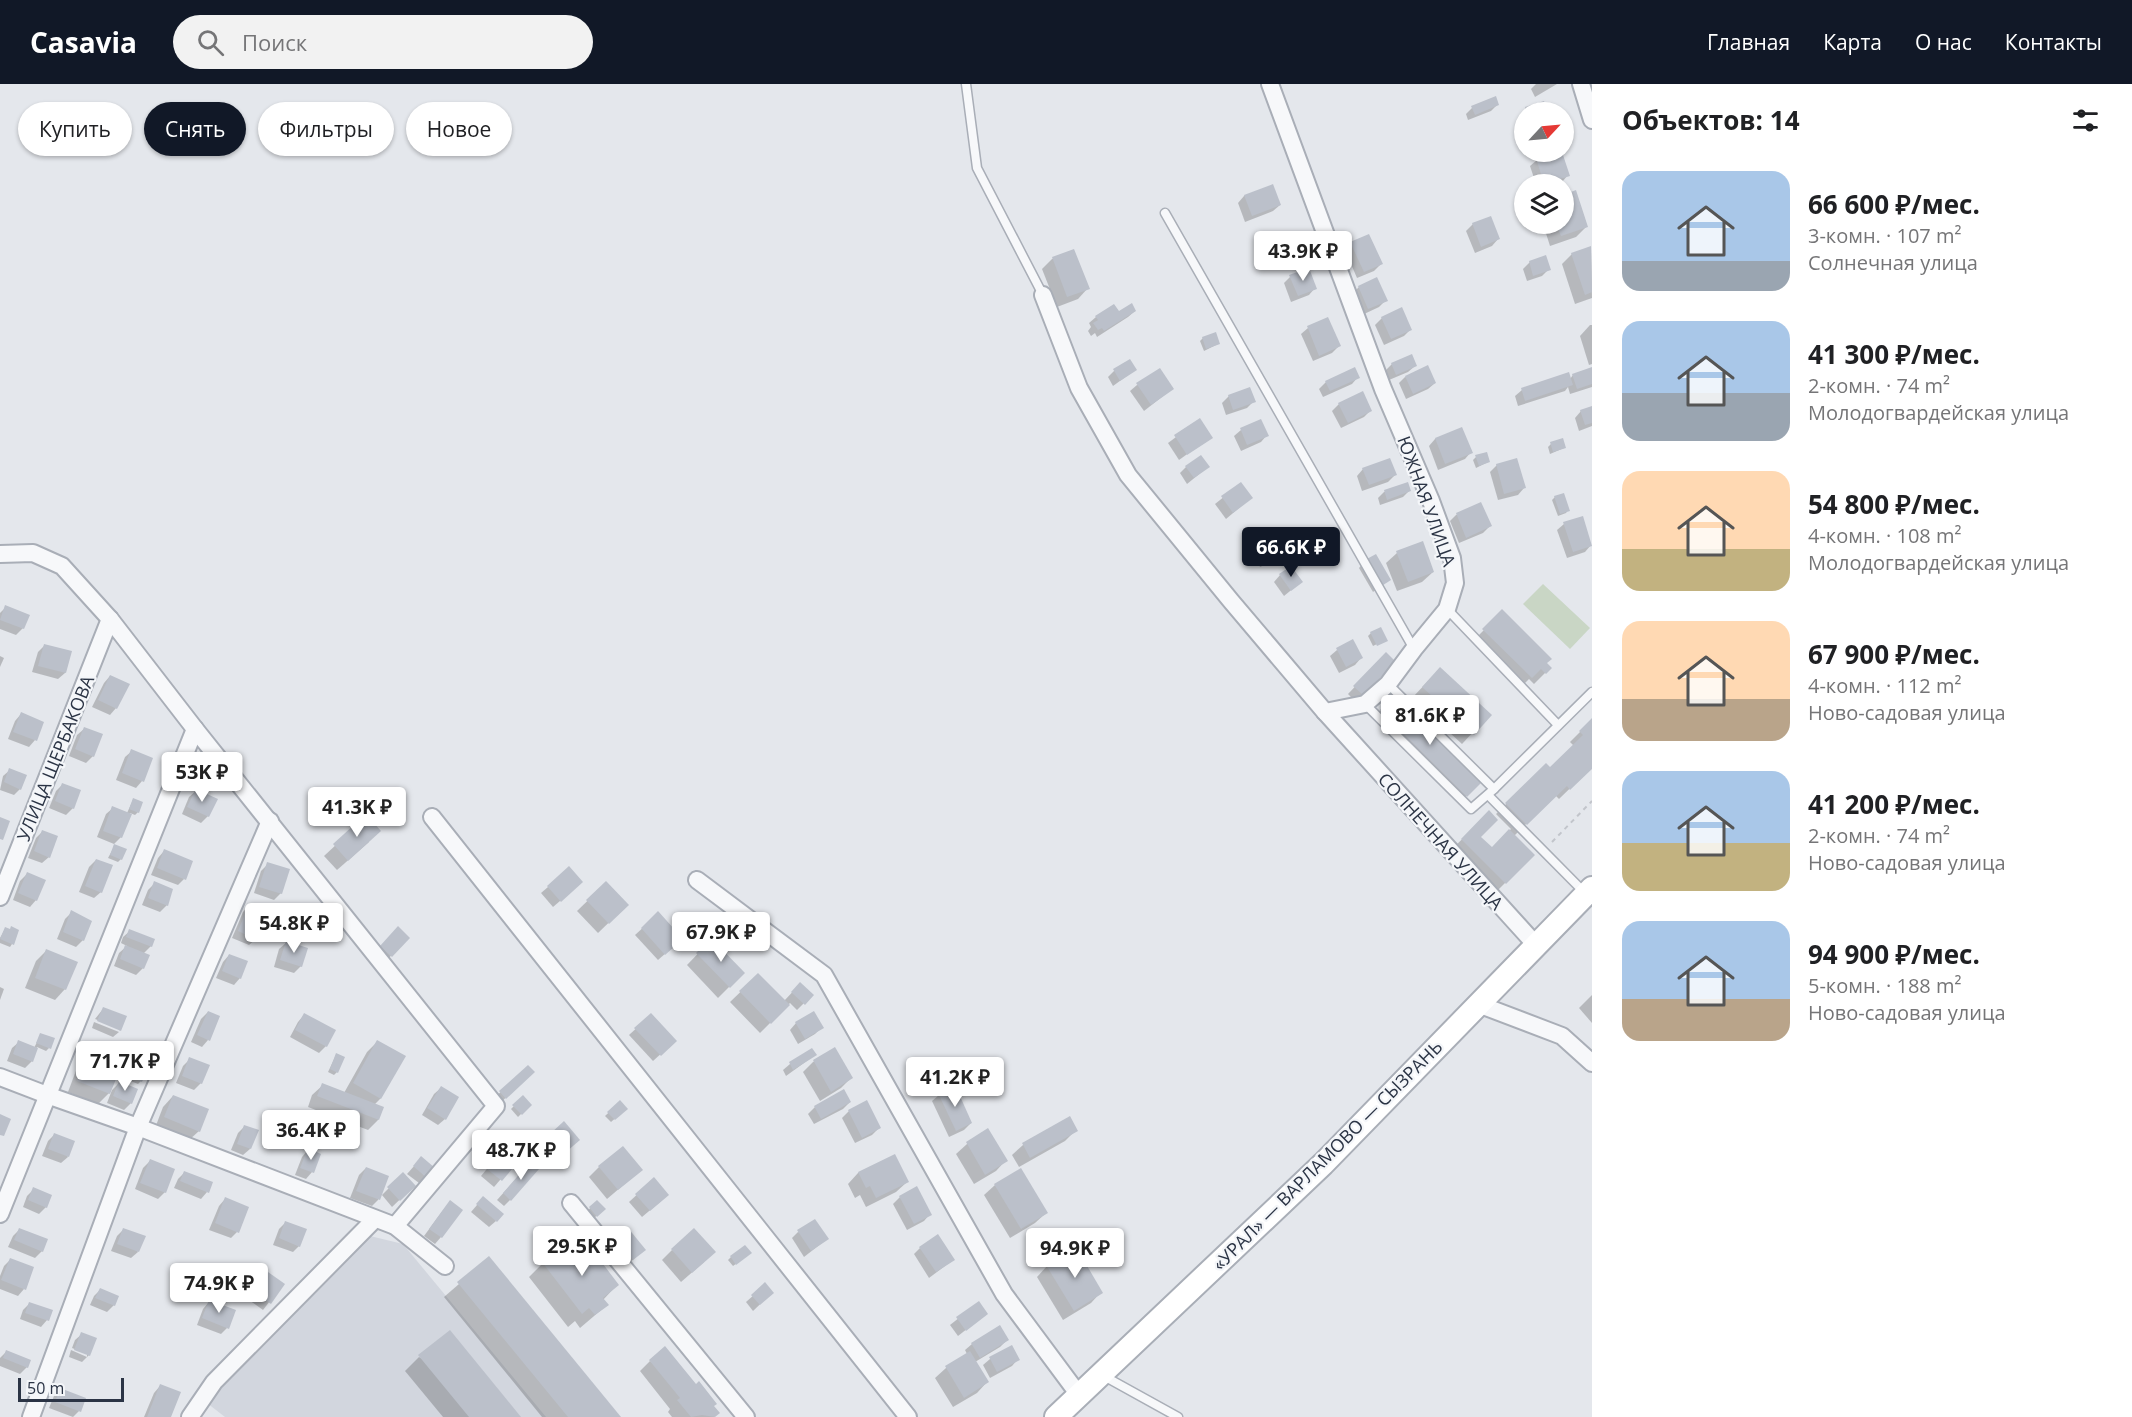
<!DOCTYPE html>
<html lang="ru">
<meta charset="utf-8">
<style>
:root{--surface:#fff;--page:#f2f2f2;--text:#202124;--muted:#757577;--accent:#111827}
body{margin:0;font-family:"Open Sans",sans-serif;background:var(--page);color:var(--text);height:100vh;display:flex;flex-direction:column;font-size:22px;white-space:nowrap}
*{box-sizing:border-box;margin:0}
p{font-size:20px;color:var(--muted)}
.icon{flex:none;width:33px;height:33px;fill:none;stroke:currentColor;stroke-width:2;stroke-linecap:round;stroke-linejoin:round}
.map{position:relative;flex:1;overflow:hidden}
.drawer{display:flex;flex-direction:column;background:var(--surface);width:540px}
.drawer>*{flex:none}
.hud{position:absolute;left:18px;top:18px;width:570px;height:54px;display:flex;gap:12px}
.needle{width:39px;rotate:64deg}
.controls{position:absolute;left:1514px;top:18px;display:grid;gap:12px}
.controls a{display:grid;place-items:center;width:60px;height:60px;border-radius:50%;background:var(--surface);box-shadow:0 2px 4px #0004;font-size:30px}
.scale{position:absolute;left:18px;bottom:15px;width:106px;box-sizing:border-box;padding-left:6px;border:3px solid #2b3445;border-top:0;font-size:16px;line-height:21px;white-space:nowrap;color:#2b3445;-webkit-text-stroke:4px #f4f6f9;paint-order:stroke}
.price{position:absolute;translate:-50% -51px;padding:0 14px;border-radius:6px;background:#fff;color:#222;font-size:20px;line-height:39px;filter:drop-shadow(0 2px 3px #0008)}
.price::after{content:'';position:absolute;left:50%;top:36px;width:18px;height:14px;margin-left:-9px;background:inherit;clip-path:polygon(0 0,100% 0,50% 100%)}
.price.current{background:var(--accent);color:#fff}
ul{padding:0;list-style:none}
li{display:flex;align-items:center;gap:18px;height:150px;padding:0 30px}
li span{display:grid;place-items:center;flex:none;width:168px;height:120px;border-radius:18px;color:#555}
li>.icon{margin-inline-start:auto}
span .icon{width:72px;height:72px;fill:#fffc;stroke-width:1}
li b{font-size:26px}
h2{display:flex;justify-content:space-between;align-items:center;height:72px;padding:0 30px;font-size:26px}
.tag{padding:0 21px;border-radius:27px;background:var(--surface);box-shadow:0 2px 4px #0004;font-size:21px;line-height:54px}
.tag.current{background:var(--accent);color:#fff}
header{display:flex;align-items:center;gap:36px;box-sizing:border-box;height:84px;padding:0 30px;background:var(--accent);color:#fff}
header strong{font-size:28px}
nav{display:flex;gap:33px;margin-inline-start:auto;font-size:21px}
.search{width:420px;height:54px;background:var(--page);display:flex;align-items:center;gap:15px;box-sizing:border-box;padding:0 21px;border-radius:33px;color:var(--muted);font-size:22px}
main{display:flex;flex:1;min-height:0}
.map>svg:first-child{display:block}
.built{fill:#d2d6de}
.green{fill:#c9d6c5}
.shadow{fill:#0003}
.building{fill:#bbc0ca}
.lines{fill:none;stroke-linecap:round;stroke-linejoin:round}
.lane-casing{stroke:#a9aeb7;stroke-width:11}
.street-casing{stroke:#a9aeb7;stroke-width:20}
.secondary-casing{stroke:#a9aeb7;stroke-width:26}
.path{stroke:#c2c5cb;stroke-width:2;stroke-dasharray:4.5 4.5;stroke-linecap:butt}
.lane{stroke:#f7f8fa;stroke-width:8}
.street{stroke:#f7f8fa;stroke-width:16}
.secondary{stroke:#fff;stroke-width:22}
.labels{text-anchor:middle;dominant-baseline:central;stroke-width:4.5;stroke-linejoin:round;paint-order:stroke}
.street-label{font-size:18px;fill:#2b3445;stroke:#f4f6f9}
</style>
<header>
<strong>Casavia</strong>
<div class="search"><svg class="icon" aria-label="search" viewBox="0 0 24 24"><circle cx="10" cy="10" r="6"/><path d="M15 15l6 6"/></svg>Поиск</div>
<nav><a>Главная</a><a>Карта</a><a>О нас</a><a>Контакты</a></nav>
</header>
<main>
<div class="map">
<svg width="1592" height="1333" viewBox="0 0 1592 1333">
<rect width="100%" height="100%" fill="#e4e7ec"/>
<!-- built -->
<polygon class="built" points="370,1152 403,1160 546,1333 225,1333 207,1319"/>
<!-- green -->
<polygon class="green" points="1543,500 1590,544 1570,565 1523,520"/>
<!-- shadow -->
<g class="shadow">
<polygon points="1536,0 1557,0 1535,13 1531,5"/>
<polygon points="1543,18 1546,28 1524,28 1524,44 1520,31 1526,24"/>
<polygon points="1498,20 1491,27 1468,36 1466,30 1472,24"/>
<polygon points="1561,68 1568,91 1562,98 1554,100 1536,100 1530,82 1537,76"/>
<polygon points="1272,102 1280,121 1273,127 1245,138 1238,119 1244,112"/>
<polygon points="1563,112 1586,143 1576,153 1550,162 1543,140 1563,140"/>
<polygon points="1490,134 1498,155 1492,162 1475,169 1466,147 1473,140"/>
<polygon points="1351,159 1381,180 1374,187 1357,194 1345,166"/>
<polygon points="1591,164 1592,214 1575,220 1562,180 1572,170"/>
<polygon points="1073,166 1088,204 1078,215 1057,223 1042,185 1052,175"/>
<polygon points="1530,178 1549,185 1542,192 1527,197 1523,185"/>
<polygon points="1290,193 1315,204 1309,211 1291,218 1284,199"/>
<polygon points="1359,203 1386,216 1379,223 1362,231 1352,210"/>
<polygon points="1135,227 1128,233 1097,253 1095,249 1091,252 1088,247 1091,243 1089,239 1096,233"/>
<polygon points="1382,234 1411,245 1404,252 1384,261 1375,241"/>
<polygon points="1590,241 1592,241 1592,280 1589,281 1580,252"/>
<polygon points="1308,244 1339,262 1332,269 1313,277 1301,250"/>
<polygon points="1203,254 1218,260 1204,267 1200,257"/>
<polygon points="1392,280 1415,282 1408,288 1389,296 1385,287"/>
<polygon points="1592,285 1592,303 1570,310 1568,303 1565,307 1518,322 1515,312 1522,306 1570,295 1573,291"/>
<polygon points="1135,286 1113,302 1108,293 1114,287"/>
<polygon points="1358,293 1352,300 1323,313 1319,305 1326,298"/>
<polygon points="1405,293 1435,299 1428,305 1406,315 1399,299"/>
<polygon points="1137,301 1172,305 1144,327 1130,307"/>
<polygon points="1229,312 1254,317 1247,324 1226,331 1222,319"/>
<polygon points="1339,320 1370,327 1364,333 1341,344 1332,327"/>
<polygon points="1592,324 1592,342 1579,347 1575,334 1581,327"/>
<polygon points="1199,336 1211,353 1179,376 1168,359"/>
<polygon points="1462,345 1471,368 1465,375 1438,386 1429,362 1435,355"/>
<polygon points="1241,346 1267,351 1261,358 1241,367 1234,352"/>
<polygon points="1551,360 1564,364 1550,370 1548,363"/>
<polygon points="1476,373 1488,378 1476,384 1473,376"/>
<polygon points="1497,381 1524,404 1518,411 1498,416 1490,388"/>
<polygon points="1186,383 1208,383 1187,400 1180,389"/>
<polygon points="1363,385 1395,391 1388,398 1362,407 1357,392"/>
<polygon points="1240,400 1251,414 1226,435 1215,420"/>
<polygon points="1407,400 1409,407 1403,413 1380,421 1378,414 1384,408"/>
<polygon points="1555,413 1568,426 1566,429 1558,432 1552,416"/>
<polygon points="1481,420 1490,442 1483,449 1459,459 1450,437 1456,431"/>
<polygon points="1564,440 1591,461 1585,468 1567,474 1557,446"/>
<polygon points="1262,465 1290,466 1283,473 1260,483 1255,472"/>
<polygon points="1397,469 1433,488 1422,498 1397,507 1386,479"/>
<polygon points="1365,477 1389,496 1373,508 1359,484"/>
<polygon points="1280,491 1301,498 1284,512 1274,498"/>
<polygon points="6,523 23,544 16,551 0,545 0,529"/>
<polygon points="1502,528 1550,584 1534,600 1529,595 1520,604 1473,557"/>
<polygon points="1371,549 1385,556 1373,562 1368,552"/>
<polygon points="45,561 70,569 65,589 58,595 32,588 38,568"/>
<polygon points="1337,566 1361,574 1355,581 1339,589 1330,572"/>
<polygon points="1386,570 1394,578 1355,617 1348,610"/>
<polygon points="0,572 4,574 0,583"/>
<polygon points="110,592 116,624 110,631 92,623 104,599"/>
<polygon points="1430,595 1489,631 1462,660 1412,614"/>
<polygon points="1394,614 1479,699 1463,715 1378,629"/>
<polygon points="21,630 42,638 35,656 29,663 8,655 15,637"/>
<polygon points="1592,636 1592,683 1559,715 1555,711 1514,752 1533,771 1495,809 1451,766 1489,729 1479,753 1491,765 1511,745 1496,730 1546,681 1550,685 1574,662 1570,658"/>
<polygon points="84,645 93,672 86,679 69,672 77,651"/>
<polygon points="132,667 142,697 136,704 116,696 125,673"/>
<polygon points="10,686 20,705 14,711 0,706 3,692"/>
<polygon points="62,701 73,724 66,731 49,724 56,707"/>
<polygon points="196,707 208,732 201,739 182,730 189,713"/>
<polygon points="133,716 138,728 135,731 130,729 121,753 114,760 97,753 106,730 113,724 127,729"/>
<polygon points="366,733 369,758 337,786 324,772"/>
<polygon points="42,748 49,773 42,779 28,774 36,754"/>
<polygon points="115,761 121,775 118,778 108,774"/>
<polygon points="164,767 184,795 178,801 151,791 158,774"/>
<polygon points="96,776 101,808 94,814 79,808 89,783"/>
<polygon points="268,780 281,809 274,816 254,809 261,787"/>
<polygon points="27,790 36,816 30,823 13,816 20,797"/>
<polygon points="155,799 167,821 160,828 142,821 148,806"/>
<polygon points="606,799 627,821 598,849 577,827"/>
<polygon points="548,803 574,805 553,823 541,809"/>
<polygon points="249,821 256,855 249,861 232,854 243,828"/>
<polygon points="72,828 83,856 76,863 57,855 65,835"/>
<polygon points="658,830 675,861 658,876 635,851"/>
<polygon points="398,844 408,854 384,879 375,869"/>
<polygon points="5,845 12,860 10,863 0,859 0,854"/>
<polygon points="130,847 151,862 143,870 143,884 136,891 114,882 119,869 127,862 121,859 123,853"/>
<polygon points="711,856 743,889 718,914 687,881"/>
<polygon points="286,859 301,882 294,889 274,883 279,865"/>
<polygon points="46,867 65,905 55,916 25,904 36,877"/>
<polygon points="229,871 240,894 234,901 216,894 223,878"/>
<polygon points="758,891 784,917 800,900 812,911 797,926 790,919 760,949 730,918"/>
<polygon points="0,903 4,905 0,916"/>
<polygon points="1592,911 1592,939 1579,924"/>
<polygon points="103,925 125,933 119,947 119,944 95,935"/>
<polygon points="208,928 208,956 202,963 191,958 201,935"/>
<polygon points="304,931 326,962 319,969 290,953 298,938"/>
<polygon points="651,931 675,957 653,977 629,951"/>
<polygon points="94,938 119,948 113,953 92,944"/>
<polygon points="796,939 822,943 815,950 798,960 790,946"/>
<polygon points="41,950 49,964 46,967 37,963 32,977 25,984 7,977 12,964 19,958 34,964"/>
<polygon points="377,958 404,973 380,1015 374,1021 382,1024 378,1036 368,1046 308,1023 312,1011 323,1001 344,1009 367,968"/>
<polygon points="834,965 851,994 841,1004 820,1017 803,988 813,978"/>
<polygon points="811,966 815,971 786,992 783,986 790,980"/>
<polygon points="336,971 337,988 334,991 328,988"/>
<polygon points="88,973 109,1009 119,999 131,1019 124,1026 107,1019 112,1006 98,1020 68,1008 77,984"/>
<polygon points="190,975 201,999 194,1006 176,999 183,982"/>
<polygon points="129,982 141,997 138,1000 123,994"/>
<polygon points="528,983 526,995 498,1021 493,1015"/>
<polygon points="441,1004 445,1035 438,1041 422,1031 434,1010"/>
<polygon points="939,1011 971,1039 964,1046 949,1053 932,1017"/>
<polygon points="173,1012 199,1047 188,1057 155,1044 163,1023"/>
<polygon points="523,1013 530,1021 518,1033 511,1025"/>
<polygon points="620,1018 626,1025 611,1038 605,1032"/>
<polygon points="850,1018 843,1025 814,1040 808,1030 815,1023"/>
<polygon points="849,1027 879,1044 872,1051 855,1059 842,1034"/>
<polygon points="1069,1034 1076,1046 1065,1057 1019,1083 1012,1071 1023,1061"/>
<polygon points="245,1042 250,1065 243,1071 231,1066 238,1049"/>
<polygon points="988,1047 1006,1076 996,1087 974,1100 956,1070 967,1060"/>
<polygon points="54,1051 68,1073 61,1079 42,1072 48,1057"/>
<polygon points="551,1051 572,1062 559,1074 545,1057"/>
<polygon points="308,1066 312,1088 306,1095 295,1091 302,1073"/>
<polygon points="500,1069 520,1073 494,1103 481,1092"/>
<polygon points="894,1072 907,1098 896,1108 866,1123 860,1111 855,1114 848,1100 858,1089"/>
<polygon points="150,1077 165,1108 158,1115 135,1105 143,1084"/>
<polygon points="415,1081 426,1093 419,1099 407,1090"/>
<polygon points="599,1083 641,1086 607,1115 589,1093"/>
<polygon points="366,1084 387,1093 378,1116 372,1122 350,1114 359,1091"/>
<polygon points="524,1086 510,1116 504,1122 497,1116"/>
<polygon points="184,1089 207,1108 201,1115 174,1104 178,1095"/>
<polygon points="403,1090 414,1102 392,1123 382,1111"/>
<polygon points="654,1095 661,1117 642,1133 629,1118"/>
<polygon points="995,1101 1046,1129 1035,1139 1010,1154 984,1111"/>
<polygon points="34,1105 46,1123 39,1130 23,1123 27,1112"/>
<polygon points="900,1113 930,1130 924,1137 907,1146 893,1120"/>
<polygon points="483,1114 496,1137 489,1143 471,1128"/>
<polygon points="225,1115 237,1148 231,1154 209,1146 219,1122"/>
<polygon points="597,1118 604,1125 593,1135 587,1127"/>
<polygon points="444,1125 441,1153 435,1160 424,1152"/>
<polygon points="286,1138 299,1162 293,1168 273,1161 279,1145"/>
<polygon points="124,1145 138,1168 131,1174 111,1167 117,1152"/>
<polygon points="19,1146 42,1167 35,1174 8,1163 13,1152"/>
<polygon points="798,1148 827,1155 804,1173 792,1154"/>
<polygon points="616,1156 637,1172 626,1182 610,1162"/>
<polygon points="920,1164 953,1176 929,1194 914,1170"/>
<polygon points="672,1166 704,1178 681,1198 662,1176"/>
<polygon points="574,1171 617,1201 603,1216 607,1221 580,1244 575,1237 568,1243 529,1193 543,1179"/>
<polygon points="747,1172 733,1182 728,1176 731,1173"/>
<polygon points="489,1174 619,1333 542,1333 444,1213"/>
<polygon points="10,1176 24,1205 18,1212 0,1205 0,1192 4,1182"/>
<polygon points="1047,1182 1101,1208 1091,1219 1063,1236 1037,1193"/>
<polygon points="268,1190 283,1200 263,1226 249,1216"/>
<polygon points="765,1201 772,1209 753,1227 746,1218"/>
<polygon points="100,1206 114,1221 107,1228 90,1221 94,1212"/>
<polygon points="209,1218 227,1244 221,1250 197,1241 203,1225"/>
<polygon points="978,1219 986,1230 958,1252 950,1241"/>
<polygon points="29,1220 47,1236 41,1243 20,1235 23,1226"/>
<polygon points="82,1250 89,1271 87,1273 87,1270 72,1264 75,1256"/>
<polygon points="1007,1256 1000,1263 975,1278 987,1298 977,1309 953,1323 935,1294 946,1284 967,1270 965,1266 972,1260"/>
<polygon points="1011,1263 1018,1275 1012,1282 990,1294 983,1281 990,1275"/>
<polygon points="71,1266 87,1273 82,1278 69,1273"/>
<polygon points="6,1268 27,1283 20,1290 0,1282 0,1274"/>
<polygon points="419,1273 519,1333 443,1333 405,1287"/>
<polygon points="650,1277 712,1323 718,1329 714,1333 672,1333 668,1328 670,1325 640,1287"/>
<polygon points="160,1302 169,1333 144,1333 154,1309"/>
<polygon points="61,1305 79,1327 73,1333 49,1324 54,1312"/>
</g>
<!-- building -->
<g class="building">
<polygon points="1496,12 1499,21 1475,31 1471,22"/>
<polygon points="1544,17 1548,28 1527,28 1525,23"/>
<polygon points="1556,68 1562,68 1570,92 1544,100 1536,74"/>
<polygon points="1273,100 1281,121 1252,132 1244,111"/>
<polygon points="1576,106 1588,143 1561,152 1556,140 1563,140 1563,111"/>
<polygon points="1491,132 1500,155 1481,163 1472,139"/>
<polygon points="1369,150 1383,180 1364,188 1350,158"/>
<polygon points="1591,162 1592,208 1585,211 1571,169"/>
<polygon points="1074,165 1090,205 1067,213 1052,173"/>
<polygon points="1546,171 1551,186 1533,192 1529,177"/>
<polygon points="1309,184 1317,205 1298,212 1289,191"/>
<polygon points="1377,193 1388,217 1368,225 1358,202"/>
<polygon points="1132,219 1136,227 1104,247 1102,244 1098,246 1093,239 1098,236 1095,232 1114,220 1119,227"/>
<polygon points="1402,223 1412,246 1391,255 1381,233"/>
<polygon points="1328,233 1341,262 1319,272 1307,242"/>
<polygon points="1216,248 1220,260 1206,265 1202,253"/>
<polygon points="1412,270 1417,282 1396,291 1391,279"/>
<polygon points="1130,275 1137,286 1120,297 1113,285"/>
<polygon points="1428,281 1436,299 1413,310 1405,292"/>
<polygon points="1355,283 1360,294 1330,307 1325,297"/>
<polygon points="1592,283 1592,300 1577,305 1572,290"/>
<polygon points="1160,284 1174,305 1151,321 1136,299"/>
<polygon points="1569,288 1573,301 1525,317 1521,304"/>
<polygon points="1250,303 1256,318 1233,326 1228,311"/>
<polygon points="1363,307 1372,327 1348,339 1338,319"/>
<polygon points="1592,322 1592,339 1585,341 1580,326"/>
<polygon points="1200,334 1213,354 1187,371 1174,351"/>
<polygon points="1261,335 1269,352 1247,361 1240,344"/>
<polygon points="1462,343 1473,369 1445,380 1435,354"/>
<polygon points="1563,354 1566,364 1553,368 1550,358"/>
<polygon points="1487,368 1490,378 1479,382 1475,371"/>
<polygon points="1201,371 1210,383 1194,394 1185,382"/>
<polygon points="1390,374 1397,391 1369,401 1362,384"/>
<polygon points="1517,374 1526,404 1504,410 1496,380"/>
<polygon points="1241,398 1253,414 1233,429 1221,412"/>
<polygon points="1408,398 1411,407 1387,416 1384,406"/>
<polygon points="1564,409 1570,427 1560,430 1554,412"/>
<polygon points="1481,418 1492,442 1466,454 1456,429"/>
<polygon points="1583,432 1592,462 1573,468 1563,438"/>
<polygon points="1286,453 1292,467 1267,477 1261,464"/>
<polygon points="1423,457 1434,488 1408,498 1396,467"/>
<polygon points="1376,470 1391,496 1380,503 1365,476"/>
<polygon points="1291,482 1303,498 1291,507 1279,490"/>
<polygon points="5,521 30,531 24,545 0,536"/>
<polygon points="1502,525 1552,575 1547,579 1552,584 1546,590 1541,585 1532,594 1482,545"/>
<polygon points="1381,543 1388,557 1377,562 1370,548"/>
<polygon points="1353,555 1363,574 1346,583 1336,564"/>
<polygon points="44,560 72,567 66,589 38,582"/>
<polygon points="1386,568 1396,578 1363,611 1353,602"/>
<polygon points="1440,583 1492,631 1474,651 1422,603"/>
<polygon points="110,591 130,600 117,625 98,616"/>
<polygon points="1394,611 1481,699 1467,713 1380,626"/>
<polygon points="21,628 44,638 37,657 13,648"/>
<polygon points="1592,634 1592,685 1570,706 1567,702 1527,741 1505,719 1546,679 1550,683 1583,651 1579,647"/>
<polygon points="84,643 103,650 94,673 75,665"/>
<polygon points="131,665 153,674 144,698 122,689"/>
<polygon points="9,684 27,691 21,706 4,698"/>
<polygon points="62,699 81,706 74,725 55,717"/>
<polygon points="196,705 218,715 209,733 187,723"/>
<polygon points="133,714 143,718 139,729 129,725"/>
<polygon points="112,722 132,730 122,754 103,747"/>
<polygon points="1489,726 1498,736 1481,753 1492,763 1509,745 1535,771 1506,800 1461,755"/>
<polygon points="366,730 381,747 348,777 333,760"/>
<polygon points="0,733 10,737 3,756 0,755"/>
<polygon points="42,746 58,752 50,774 34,767"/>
<polygon points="114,760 127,765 122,776 110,771"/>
<polygon points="164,765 193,777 186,796 157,784"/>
<polygon points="96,775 113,781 102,809 85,802"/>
<polygon points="267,778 290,785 282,810 259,803"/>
<polygon points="569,782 583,798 561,818 547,802"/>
<polygon points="27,788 46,796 37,817 18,809"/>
<polygon points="154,797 173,805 168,822 148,814"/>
<polygon points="606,797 629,821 609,840 586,816"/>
<polygon points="249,820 269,828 257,856 238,847"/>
<polygon points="71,826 92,837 84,857 63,848"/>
<polygon points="658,827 683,855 665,871 641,844"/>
<polygon points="11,842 19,846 14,861 0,855 5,843 10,845"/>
<polygon points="398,842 410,854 392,873 380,862"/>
<polygon points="129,845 155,855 152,863 126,853"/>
<polygon points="711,854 745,889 730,904 696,869"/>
<polygon points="286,857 308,864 302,883 280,876"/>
<polygon points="125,861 150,871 144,885 120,875"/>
<polygon points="46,865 78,878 66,906 35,894"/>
<polygon points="229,870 248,877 241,895 222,887"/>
<polygon points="758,889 790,921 771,940 739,907"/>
<polygon points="800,898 814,911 805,921 791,908"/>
<polygon points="103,923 127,932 121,947 97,937"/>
<polygon points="208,927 220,932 210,957 197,951"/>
<polygon points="814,927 824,944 805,955 795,938"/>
<polygon points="304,929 336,946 327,963 295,946"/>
<polygon points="651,929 677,957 661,972 634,944"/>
<polygon points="40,949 55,954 51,965 36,959"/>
<polygon points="18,956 38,964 33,978 13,970"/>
<polygon points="377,956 406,972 381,1015 353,999"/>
<polygon points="835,963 853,994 831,1008 813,976"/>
<polygon points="812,964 817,971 793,986 789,978"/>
<polygon points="336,969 345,973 338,989 330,985"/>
<polygon points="87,972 120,985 110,1010 77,997"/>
<polygon points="189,973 210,981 202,1000 182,992"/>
<polygon points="129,981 146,988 142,998 125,991"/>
<polygon points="528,981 535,988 506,1015 499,1007"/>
<polygon points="119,997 138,1005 132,1020 113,1012"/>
<polygon points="322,999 384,1023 379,1036 317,1012"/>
<polygon points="955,1001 972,1039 956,1047 938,1009"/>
<polygon points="441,1002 459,1013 446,1036 427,1024"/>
<polygon points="844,1005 851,1018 821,1035 814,1022"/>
<polygon points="173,1011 209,1025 200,1048 164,1033"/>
<polygon points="523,1011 532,1021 522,1031 512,1021"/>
<polygon points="620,1016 628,1025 615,1036 607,1028"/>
<polygon points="867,1016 881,1044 862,1054 848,1026"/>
<polygon points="0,1030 11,1035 4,1052 0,1051"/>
<polygon points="1070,1032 1078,1047 1030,1074 1022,1059"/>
<polygon points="564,1037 580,1056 566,1068 550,1050"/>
<polygon points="244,1041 259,1046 251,1065 237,1060"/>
<polygon points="988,1044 1008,1077 985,1091 966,1058"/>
<polygon points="54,1049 75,1057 69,1073 48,1065"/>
<polygon points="506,1061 522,1073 502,1097 487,1085"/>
<polygon points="623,1062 643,1086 618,1106 598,1082"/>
<polygon points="308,1064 321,1070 314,1089 300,1084"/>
<polygon points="895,1070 909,1098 876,1114 870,1102 866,1104 858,1088"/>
<polygon points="421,1072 435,1084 427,1094 413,1082"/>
<polygon points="150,1075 175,1085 166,1109 140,1099"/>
<polygon points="530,1078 539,1085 511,1117 503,1109"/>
<polygon points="366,1083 389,1092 380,1116 356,1107"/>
<polygon points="1021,1084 1048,1129 1021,1145 994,1100"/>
<polygon points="184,1087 213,1098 209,1109 180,1097"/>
<polygon points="403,1088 416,1102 400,1117 387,1103"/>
<polygon points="654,1093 669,1111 650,1127 635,1110"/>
<polygon points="917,1102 932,1131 914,1140 899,1112"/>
<polygon points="33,1103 52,1111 47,1124 28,1116"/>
<polygon points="483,1112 504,1130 497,1138 476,1120"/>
<polygon points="225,1113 249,1123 239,1149 215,1139"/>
<polygon points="450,1116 463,1126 442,1154 429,1145"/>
<polygon points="597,1116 606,1125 597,1133 589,1123"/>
<polygon points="815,1135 829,1155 811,1167 797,1146"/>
<polygon points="285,1137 307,1145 300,1163 279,1154"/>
<polygon points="19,1144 48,1155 43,1168 14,1156"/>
<polygon points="123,1144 146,1152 139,1168 117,1160"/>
<polygon points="628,1144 646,1166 633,1176 615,1155"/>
<polygon points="694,1144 716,1168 692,1189 671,1165"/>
<polygon points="938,1150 955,1176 936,1188 919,1163"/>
<polygon points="566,1158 574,1168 587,1159 619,1201 603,1214 609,1221 595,1231 589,1224 582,1230 542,1178"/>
<polygon points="745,1161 752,1169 736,1181 730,1172"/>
<polygon points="1076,1163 1103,1209 1074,1227 1046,1181"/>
<polygon points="489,1172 621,1333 568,1333 457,1198"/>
<polygon points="10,1174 34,1183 26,1206 1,1196"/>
<polygon points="268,1188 285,1200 271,1220 254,1208"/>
<polygon points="765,1198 774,1209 760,1221 751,1211"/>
<polygon points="100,1204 119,1212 115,1222 95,1214"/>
<polygon points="209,1216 236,1226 229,1245 202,1234"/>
<polygon points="979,1217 988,1230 966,1247 956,1233"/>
<polygon points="29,1218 53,1226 49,1237 25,1229"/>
<polygon points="1000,1241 1009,1256 980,1274 971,1259"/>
<polygon points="450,1246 521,1333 469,1333 418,1271"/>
<polygon points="81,1248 97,1254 90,1272 74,1266"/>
<polygon points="1012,1261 1020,1276 997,1288 989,1273"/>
<polygon points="665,1262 696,1300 699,1297 717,1320 714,1322 720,1329 715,1333 702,1331 691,1333 677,1316 680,1314 649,1276"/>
<polygon points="6,1266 31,1276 28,1284 3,1274"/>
<polygon points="970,1267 989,1298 964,1314 945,1282"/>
<polygon points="160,1300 181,1308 171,1333 147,1333"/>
<polygon points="60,1304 86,1314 81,1328 55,1318"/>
</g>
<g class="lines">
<defs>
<g id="lane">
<polyline points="966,0 977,84 1043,211"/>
<polyline points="1165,129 1414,565"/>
<polyline points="1447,525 1558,641"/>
<polyline points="1388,600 1494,705 1592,608"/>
<polyline points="1365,620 1471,725 1494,705"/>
<polyline points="1488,711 1586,810"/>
<polyline points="1102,1291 1178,1333"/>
</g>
<g id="street">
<polyline points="1270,0 1383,305 1431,417 1452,474 1455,499 1447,525 1414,565 1388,600 1365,620 1325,628"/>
<polyline points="1581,0 1592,36"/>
<polyline points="1043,211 1079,304 1128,391 1231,517 1325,628 1536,861"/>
<polyline points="0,470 33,469 62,482 110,535 195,645 496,1022 395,1142"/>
<polyline points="432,733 908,1333"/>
<polyline points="697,796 824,891 1004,1210 1079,1311"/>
<polyline points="0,813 110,535"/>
<polyline points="1478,920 1562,952 1592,979"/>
<polyline points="0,993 47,1011 138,1043 395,1142 445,1182"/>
<polyline points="571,1119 746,1333"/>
<polyline points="0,1130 195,645"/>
<polyline points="31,1333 138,1043 270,737"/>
<polyline points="190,1333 214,1298 375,1135"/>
</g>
<polyline id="secondary" points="1056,1333 1323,1080 1592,804"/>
</defs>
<!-- lane casing -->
<use href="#lane" class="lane-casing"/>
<!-- street casing -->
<use href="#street" class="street-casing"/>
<!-- secondary casing -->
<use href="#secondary" class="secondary-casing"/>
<!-- path -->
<polyline class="path" points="1552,758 1592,717"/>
<!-- lane -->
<use href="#lane" class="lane"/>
<!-- street -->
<use href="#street" class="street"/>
<!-- secondary -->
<use href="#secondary" class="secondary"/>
</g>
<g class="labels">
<!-- street labels -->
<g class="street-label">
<text transform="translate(1427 417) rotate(70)">ЮЖНАЯ УЛИЦА</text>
<text transform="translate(55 674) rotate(-68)">УЛИЦА ЩЕРБАКОВА</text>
<text transform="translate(1441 757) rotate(48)">СОЛНЕЧНАЯ УЛИЦА</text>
<text transform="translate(1327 1071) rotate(-45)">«УРАЛ» — ВАРЛАМОВО — СЫЗРАНЬ</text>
</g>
</g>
</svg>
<div class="controls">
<a><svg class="needle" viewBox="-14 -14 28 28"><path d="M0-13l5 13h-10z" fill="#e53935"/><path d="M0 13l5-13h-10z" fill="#757577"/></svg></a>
<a><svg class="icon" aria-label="layers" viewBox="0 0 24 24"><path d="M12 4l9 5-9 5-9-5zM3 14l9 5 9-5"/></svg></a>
</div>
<div class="scale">50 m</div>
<b class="price" style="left:1303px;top:198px">43.9K ₽</b>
<b class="price current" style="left:1291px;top:494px">66.6K ₽</b>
<b class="price" style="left:1430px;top:662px">81.6K ₽</b>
<b class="price" style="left:202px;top:719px">53K ₽</b>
<b class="price" style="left:357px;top:754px">41.3K ₽</b>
<b class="price" style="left:294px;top:870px">54.8K ₽</b>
<b class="price" style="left:721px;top:879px">67.9K ₽</b>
<b class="price" style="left:125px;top:1008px">71.7K ₽</b>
<b class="price" style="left:955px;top:1024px">41.2K ₽</b>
<b class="price" style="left:311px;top:1077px">36.4K ₽</b>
<b class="price" style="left:521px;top:1097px">48.7K ₽</b>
<b class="price" style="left:582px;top:1193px">29.5K ₽</b>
<b class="price" style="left:1075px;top:1195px">94.9K ₽</b>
<b class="price" style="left:219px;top:1230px">74.9K ₽</b>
<div class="hud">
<a class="tag">Купить</a>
<a class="tag current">Снять</a>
<a class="tag">Фильтры</a>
<a class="tag">Новое</a>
</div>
</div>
<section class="drawer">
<h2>Объектов: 14<svg class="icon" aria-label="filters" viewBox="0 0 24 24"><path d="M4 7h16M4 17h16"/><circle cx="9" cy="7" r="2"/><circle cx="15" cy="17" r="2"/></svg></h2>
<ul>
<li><span style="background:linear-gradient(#a9c7e8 75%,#9aa5b1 0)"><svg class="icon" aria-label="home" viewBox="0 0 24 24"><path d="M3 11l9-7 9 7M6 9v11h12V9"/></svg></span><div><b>66 600 ₽/мес.</b><p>3-комн. · 107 m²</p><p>Солнечная улица</p></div></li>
<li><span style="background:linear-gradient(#a9c7e8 60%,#9aa5b1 0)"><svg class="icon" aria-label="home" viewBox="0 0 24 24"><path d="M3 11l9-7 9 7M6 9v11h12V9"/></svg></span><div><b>41 300 ₽/мес.</b><p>2-комн. · 74 m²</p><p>Молодогвардейская улица</p></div></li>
<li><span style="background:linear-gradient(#ffd9b3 65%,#c2b280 0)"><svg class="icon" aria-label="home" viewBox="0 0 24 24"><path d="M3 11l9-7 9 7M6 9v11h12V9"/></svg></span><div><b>54 800 ₽/мес.</b><p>4-комн. · 108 m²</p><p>Молодогвардейская улица</p></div></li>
<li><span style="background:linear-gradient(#ffd9b3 65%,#b9a48a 0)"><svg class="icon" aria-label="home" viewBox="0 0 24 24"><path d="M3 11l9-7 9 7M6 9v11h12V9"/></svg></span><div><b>67 900 ₽/мес.</b><p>4-комн. · 112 m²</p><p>Ново-садовая улица</p></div></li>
<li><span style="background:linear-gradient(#a9c7e8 60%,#c2b280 0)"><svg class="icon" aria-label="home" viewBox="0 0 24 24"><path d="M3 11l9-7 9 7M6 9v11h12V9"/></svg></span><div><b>41 200 ₽/мес.</b><p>2-комн. · 74 m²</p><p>Ново-садовая улица</p></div></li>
<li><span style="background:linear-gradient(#a9c7e8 65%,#b9a48a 0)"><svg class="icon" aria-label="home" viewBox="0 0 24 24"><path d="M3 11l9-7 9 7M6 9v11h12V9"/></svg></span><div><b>94 900 ₽/мес.</b><p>5-комн. · 188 m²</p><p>Ново-садовая улица</p></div></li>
</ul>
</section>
</main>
